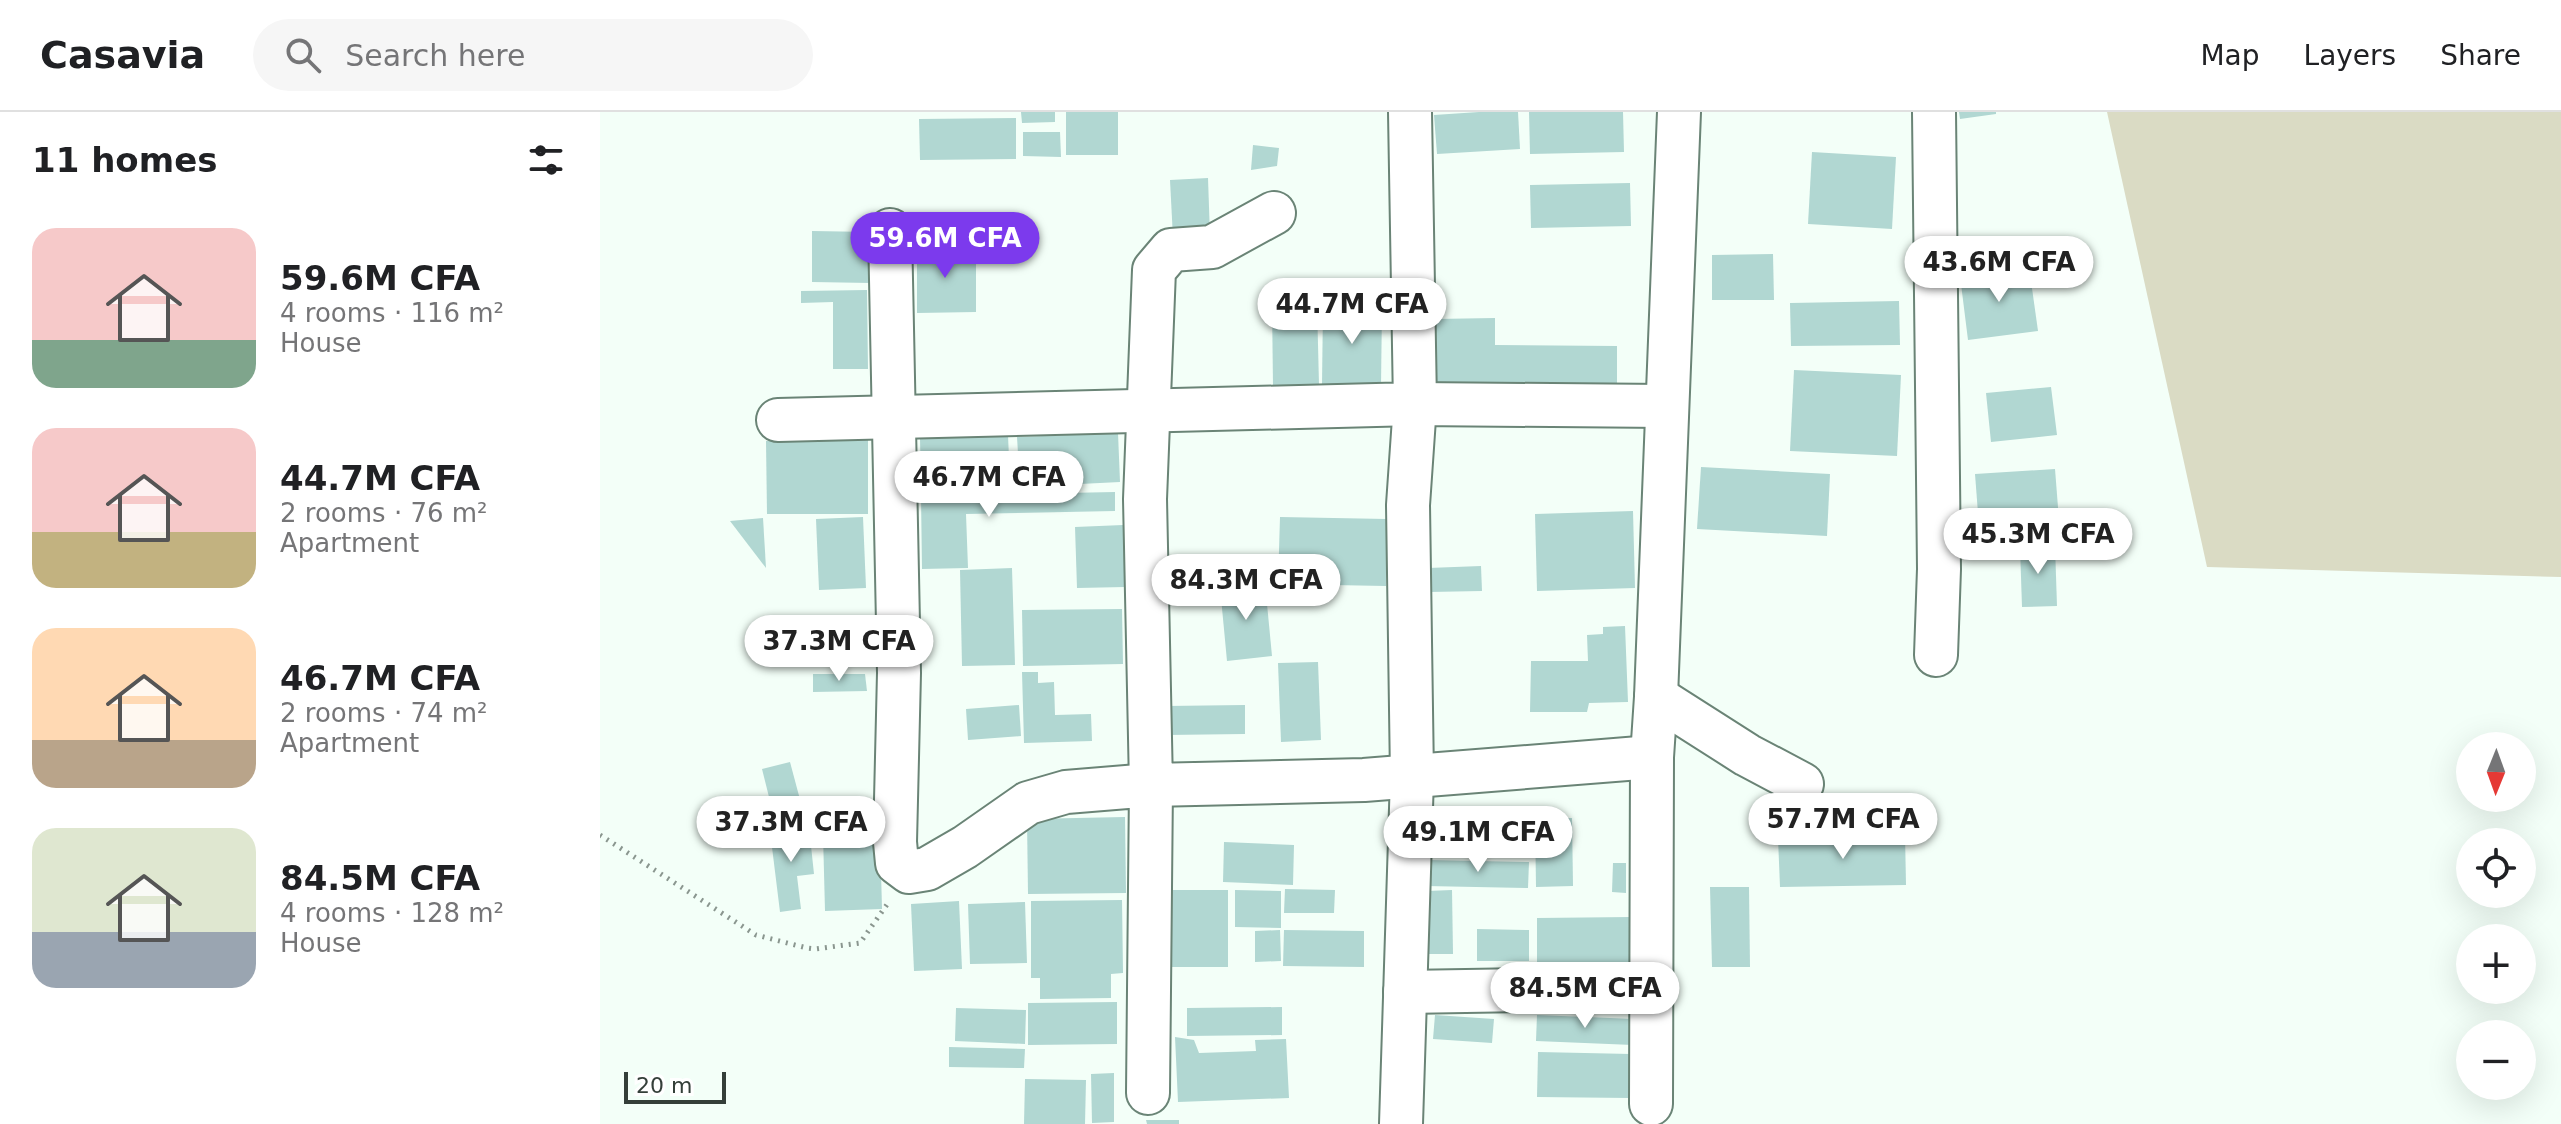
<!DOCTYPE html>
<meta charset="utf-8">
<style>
:root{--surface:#fff;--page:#f6f6f6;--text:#202124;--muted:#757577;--line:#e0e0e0;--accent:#7c3aed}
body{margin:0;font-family:"DejaVu Sans",sans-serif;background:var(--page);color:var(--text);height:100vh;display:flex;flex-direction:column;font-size:30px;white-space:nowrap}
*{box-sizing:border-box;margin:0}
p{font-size:26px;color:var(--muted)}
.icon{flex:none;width:44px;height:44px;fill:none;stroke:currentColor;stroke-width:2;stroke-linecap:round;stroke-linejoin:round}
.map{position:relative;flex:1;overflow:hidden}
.details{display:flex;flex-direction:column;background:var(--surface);width:600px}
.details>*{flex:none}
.needle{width:52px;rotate:181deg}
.controls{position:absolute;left:1856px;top:620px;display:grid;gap:16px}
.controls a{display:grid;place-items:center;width:80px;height:80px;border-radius:50%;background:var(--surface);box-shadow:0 8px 32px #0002;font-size:40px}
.scale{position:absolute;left:24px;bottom:20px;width:102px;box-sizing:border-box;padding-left:8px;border:4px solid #343f39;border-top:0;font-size:22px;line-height:28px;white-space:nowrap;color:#343f39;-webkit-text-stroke:6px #fff;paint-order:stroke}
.price{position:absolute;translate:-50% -68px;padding:0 18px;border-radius:28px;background:#fff;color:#222;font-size:26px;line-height:52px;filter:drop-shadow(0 2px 4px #0008)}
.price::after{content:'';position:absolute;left:50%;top:48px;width:24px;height:18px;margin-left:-12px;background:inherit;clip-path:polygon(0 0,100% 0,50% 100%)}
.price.active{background:var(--accent);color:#fff}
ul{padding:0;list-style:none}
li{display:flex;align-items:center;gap:24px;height:200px;padding:0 32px}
li span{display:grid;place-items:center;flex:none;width:224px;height:160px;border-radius:24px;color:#555}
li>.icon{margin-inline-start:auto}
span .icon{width:96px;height:96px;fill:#fffc;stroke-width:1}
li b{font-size:34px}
h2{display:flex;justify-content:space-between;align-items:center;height:96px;padding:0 32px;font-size:34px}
header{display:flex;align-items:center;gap:48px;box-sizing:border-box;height:112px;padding:0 40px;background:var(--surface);border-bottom:2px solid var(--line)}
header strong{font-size:38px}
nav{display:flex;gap:44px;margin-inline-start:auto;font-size:28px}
.search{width:560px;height:72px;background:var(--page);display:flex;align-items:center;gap:20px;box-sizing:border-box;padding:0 28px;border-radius:44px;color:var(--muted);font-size:30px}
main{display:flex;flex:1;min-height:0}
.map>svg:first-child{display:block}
.green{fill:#dadbc4}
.building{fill:#b1d7d2}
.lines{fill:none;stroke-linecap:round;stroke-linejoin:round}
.minor-casing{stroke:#6a8476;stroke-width:46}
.path{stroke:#8a968f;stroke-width:5;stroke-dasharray:2 6;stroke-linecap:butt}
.minor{stroke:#fff;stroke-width:42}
</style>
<header>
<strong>Casavia</strong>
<div class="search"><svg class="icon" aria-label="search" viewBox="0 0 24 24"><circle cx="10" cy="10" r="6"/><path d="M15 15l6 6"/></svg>Search here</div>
<nav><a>Map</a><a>Layers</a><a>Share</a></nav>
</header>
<main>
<section class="details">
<h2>11 homes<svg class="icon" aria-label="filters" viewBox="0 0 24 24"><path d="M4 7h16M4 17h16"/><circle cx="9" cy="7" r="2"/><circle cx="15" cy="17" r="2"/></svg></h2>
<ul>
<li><span style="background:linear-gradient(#f6c9c9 70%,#7fa58c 0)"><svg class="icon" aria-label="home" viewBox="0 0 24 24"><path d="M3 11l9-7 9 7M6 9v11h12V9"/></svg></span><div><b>59.6M CFA</b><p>4 rooms · 116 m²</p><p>House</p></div></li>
<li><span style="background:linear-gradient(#f6c9c9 65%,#c2b280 0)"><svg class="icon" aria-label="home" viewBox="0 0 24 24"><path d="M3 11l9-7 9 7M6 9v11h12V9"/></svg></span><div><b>44.7M CFA</b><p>2 rooms · 76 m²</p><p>Apartment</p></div></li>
<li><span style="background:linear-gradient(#ffd9b3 70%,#b9a48a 0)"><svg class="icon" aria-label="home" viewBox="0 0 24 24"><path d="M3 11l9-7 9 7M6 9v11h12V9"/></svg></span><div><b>46.7M CFA</b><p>2 rooms · 74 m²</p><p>Apartment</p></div></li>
<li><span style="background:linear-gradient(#dfe7d0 65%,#9aa5b1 0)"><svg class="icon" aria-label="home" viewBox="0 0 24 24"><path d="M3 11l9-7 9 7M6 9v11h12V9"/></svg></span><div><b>84.5M CFA</b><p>4 rooms · 128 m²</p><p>House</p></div></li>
</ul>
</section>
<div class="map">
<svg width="1961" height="1012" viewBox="0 0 1961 1012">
<rect width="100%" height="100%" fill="#f3fff8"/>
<!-- green -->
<polygon class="green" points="1507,0 1961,0 1961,465 1607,455"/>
<!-- building -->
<g class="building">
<polygon points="421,0 455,0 455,10 422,11"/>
<rect x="466" y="0" width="52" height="43"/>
<polygon points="879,0 918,0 920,37 837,42 834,3"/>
<polygon points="929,0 1023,0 1024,40 930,42"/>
<polygon points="1359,0 1396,0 1396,2 1360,7"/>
<polygon points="416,6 416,47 320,48 319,7"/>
<polygon points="423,20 460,20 461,45 423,44"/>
<polygon points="653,33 679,36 677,54 651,58"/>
<polygon points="1212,40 1296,45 1292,117 1208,112"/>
<polygon points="608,66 610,124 573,126 570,68"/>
<polygon points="1030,71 1031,114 931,116 930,73"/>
<polygon points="212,119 271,120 271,171 212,170"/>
<polygon points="317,127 341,127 340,141 376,141 376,200 317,201"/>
<polygon points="1173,142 1174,188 1112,188 1112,143"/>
<polygon points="1429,155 1438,219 1368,228 1360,164"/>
<polygon points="267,178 268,257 233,257 233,190 201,191 201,179"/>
<polygon points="1299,189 1300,233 1191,234 1190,191"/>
<polygon points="717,192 719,273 673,274 672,193"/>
<polygon points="723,194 782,195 781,274 722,273"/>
<polygon points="895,206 895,233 1017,234 1017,271 835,271 835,207"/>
<polygon points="1194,258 1301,263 1297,344 1190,339"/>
<polygon points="1451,275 1457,323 1391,330 1386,281"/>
<polygon points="518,321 520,370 420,375 417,325"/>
<polygon points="408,323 410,370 321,373 320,326"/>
<polygon points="268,328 268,402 167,402 166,329"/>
<polygon points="1101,355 1230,362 1227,424 1097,417"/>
<polygon points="1455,357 1459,408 1379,414 1375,362"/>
<polygon points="515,380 515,399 366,402 368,456 322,457 321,384"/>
<polygon points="1033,399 1035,476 937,479 935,402"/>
<polygon points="263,405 266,476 219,478 216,407"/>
<polygon points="680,405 787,407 786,474 678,472"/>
<polygon points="163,406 166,456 130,409"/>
<polygon points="523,413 525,475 477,476 475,415"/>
<polygon points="1455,434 1457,494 1422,495 1420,435"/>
<polygon points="881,454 882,479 829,480 828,456"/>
<polygon points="412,456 415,553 362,554 360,458"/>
<polygon points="665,471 672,544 627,549 620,475"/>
<polygon points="522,497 523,552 423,554 422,498"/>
<polygon points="1025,514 1028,590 989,591 987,600 930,600 931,549 988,549 987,523 1003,522 1003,515"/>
<polygon points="718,550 721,628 681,630 678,551"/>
<polygon points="422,560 438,560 438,571 454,570 455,603 491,602 492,629 424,631"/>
<polygon points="213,562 265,562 267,579 213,580"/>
<polygon points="419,593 421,624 368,628 366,597"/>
<polygon points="645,593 645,622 566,623 566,594"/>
<polygon points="190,650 206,710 177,717 162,657"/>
<polygon points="525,705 526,781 428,782 427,707"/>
<polygon points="935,706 972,706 973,774 936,775"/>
<polygon points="209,715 214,762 197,764 201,797 180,800 170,719"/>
<polygon points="280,721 282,797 225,799 223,722"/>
<polygon points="1305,722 1306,773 1180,775 1178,726"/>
<polygon points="624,730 694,733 693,773 623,770"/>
<polygon points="827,748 929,750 928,776 826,774"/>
<polygon points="1013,751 1026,751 1026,781 1012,780"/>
<polygon points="1110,775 1149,775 1150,855 1112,855"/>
<polygon points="685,777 735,778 734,801 684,801"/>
<rect x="562" y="778" width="66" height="77"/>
<polygon points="635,778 681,779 681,816 635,815"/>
<polygon points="852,778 853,842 828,842 827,779"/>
<polygon points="522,788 523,861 511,862 511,886 440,887 440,866 431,866 431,789"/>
<polygon points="359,789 362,857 314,859 311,792"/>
<polygon points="425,790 427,851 370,852 368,792"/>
<polygon points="1031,805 1031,851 937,851 937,806"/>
<polygon points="877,817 929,818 929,849 877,849"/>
<polygon points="680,818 681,849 655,850 655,819"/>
<polygon points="684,818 764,819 764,855 683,854"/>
<polygon points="517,890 517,932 428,933 428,891"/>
<polygon points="682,895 682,923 587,924 587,896"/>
<polygon points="356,896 426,898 425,932 355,929"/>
<polygon points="835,903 894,907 892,931 833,927"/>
<polygon points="937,903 1034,907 1033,933 936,929"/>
<polygon points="575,925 594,928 599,941 656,939 655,928 686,927 689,986 578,990"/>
<polygon points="349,935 425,937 424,956 349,955"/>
<polygon points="938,940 1031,942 1030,986 937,985"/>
<polygon points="514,961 514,1010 492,1011 491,962"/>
<polygon points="425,967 486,968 485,1012 424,1012"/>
<polygon points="546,1008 579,1008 579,1012 547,1012"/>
</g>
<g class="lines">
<defs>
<g id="minor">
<polyline points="1334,0 1339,457 1336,543"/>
<polyline points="674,101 612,135 571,138 554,158 545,387 551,673 764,668 1052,645"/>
<polyline points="290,118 299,561 295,730 297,751 309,760 327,757 365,735 428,691 466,680 551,673 548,981"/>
<polyline points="178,308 815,292 810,0"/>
<polyline points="1056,585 1147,643 1202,672"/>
<polyline points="805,880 1051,876"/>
<polyline points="1051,992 1052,645 1056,585 1079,0"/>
<polyline points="801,1012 812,665 808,393 815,292 1066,294"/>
</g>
</defs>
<!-- minor casing -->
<use href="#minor" class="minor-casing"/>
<!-- path -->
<polyline class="path" points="0,723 156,823 207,836 215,837 260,831 288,791"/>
<!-- minor -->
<use href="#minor" class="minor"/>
</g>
</svg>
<div class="controls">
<a><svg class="needle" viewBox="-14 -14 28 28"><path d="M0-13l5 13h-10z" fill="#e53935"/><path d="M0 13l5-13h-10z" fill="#757577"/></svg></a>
<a><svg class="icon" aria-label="locate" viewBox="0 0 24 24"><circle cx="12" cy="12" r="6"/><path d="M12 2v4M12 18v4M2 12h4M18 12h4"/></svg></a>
<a>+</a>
<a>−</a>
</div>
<div class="scale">20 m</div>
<b class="price active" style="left:345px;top:168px">59.6M CFA</b>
<b class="price" style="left:1399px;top:192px">43.6M CFA</b>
<b class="price" style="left:752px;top:234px">44.7M CFA</b>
<b class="price" style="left:389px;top:407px">46.7M CFA</b>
<b class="price" style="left:1438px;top:464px">45.3M CFA</b>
<b class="price" style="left:646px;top:510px">84.3M CFA</b>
<b class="price" style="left:239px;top:571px">37.3M CFA</b>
<b class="price" style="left:1243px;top:749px">57.7M CFA</b>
<b class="price" style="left:191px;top:752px">37.3M CFA</b>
<b class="price" style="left:878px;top:762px">49.1M CFA</b>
<b class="price" style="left:985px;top:918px">84.5M CFA</b>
</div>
</main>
